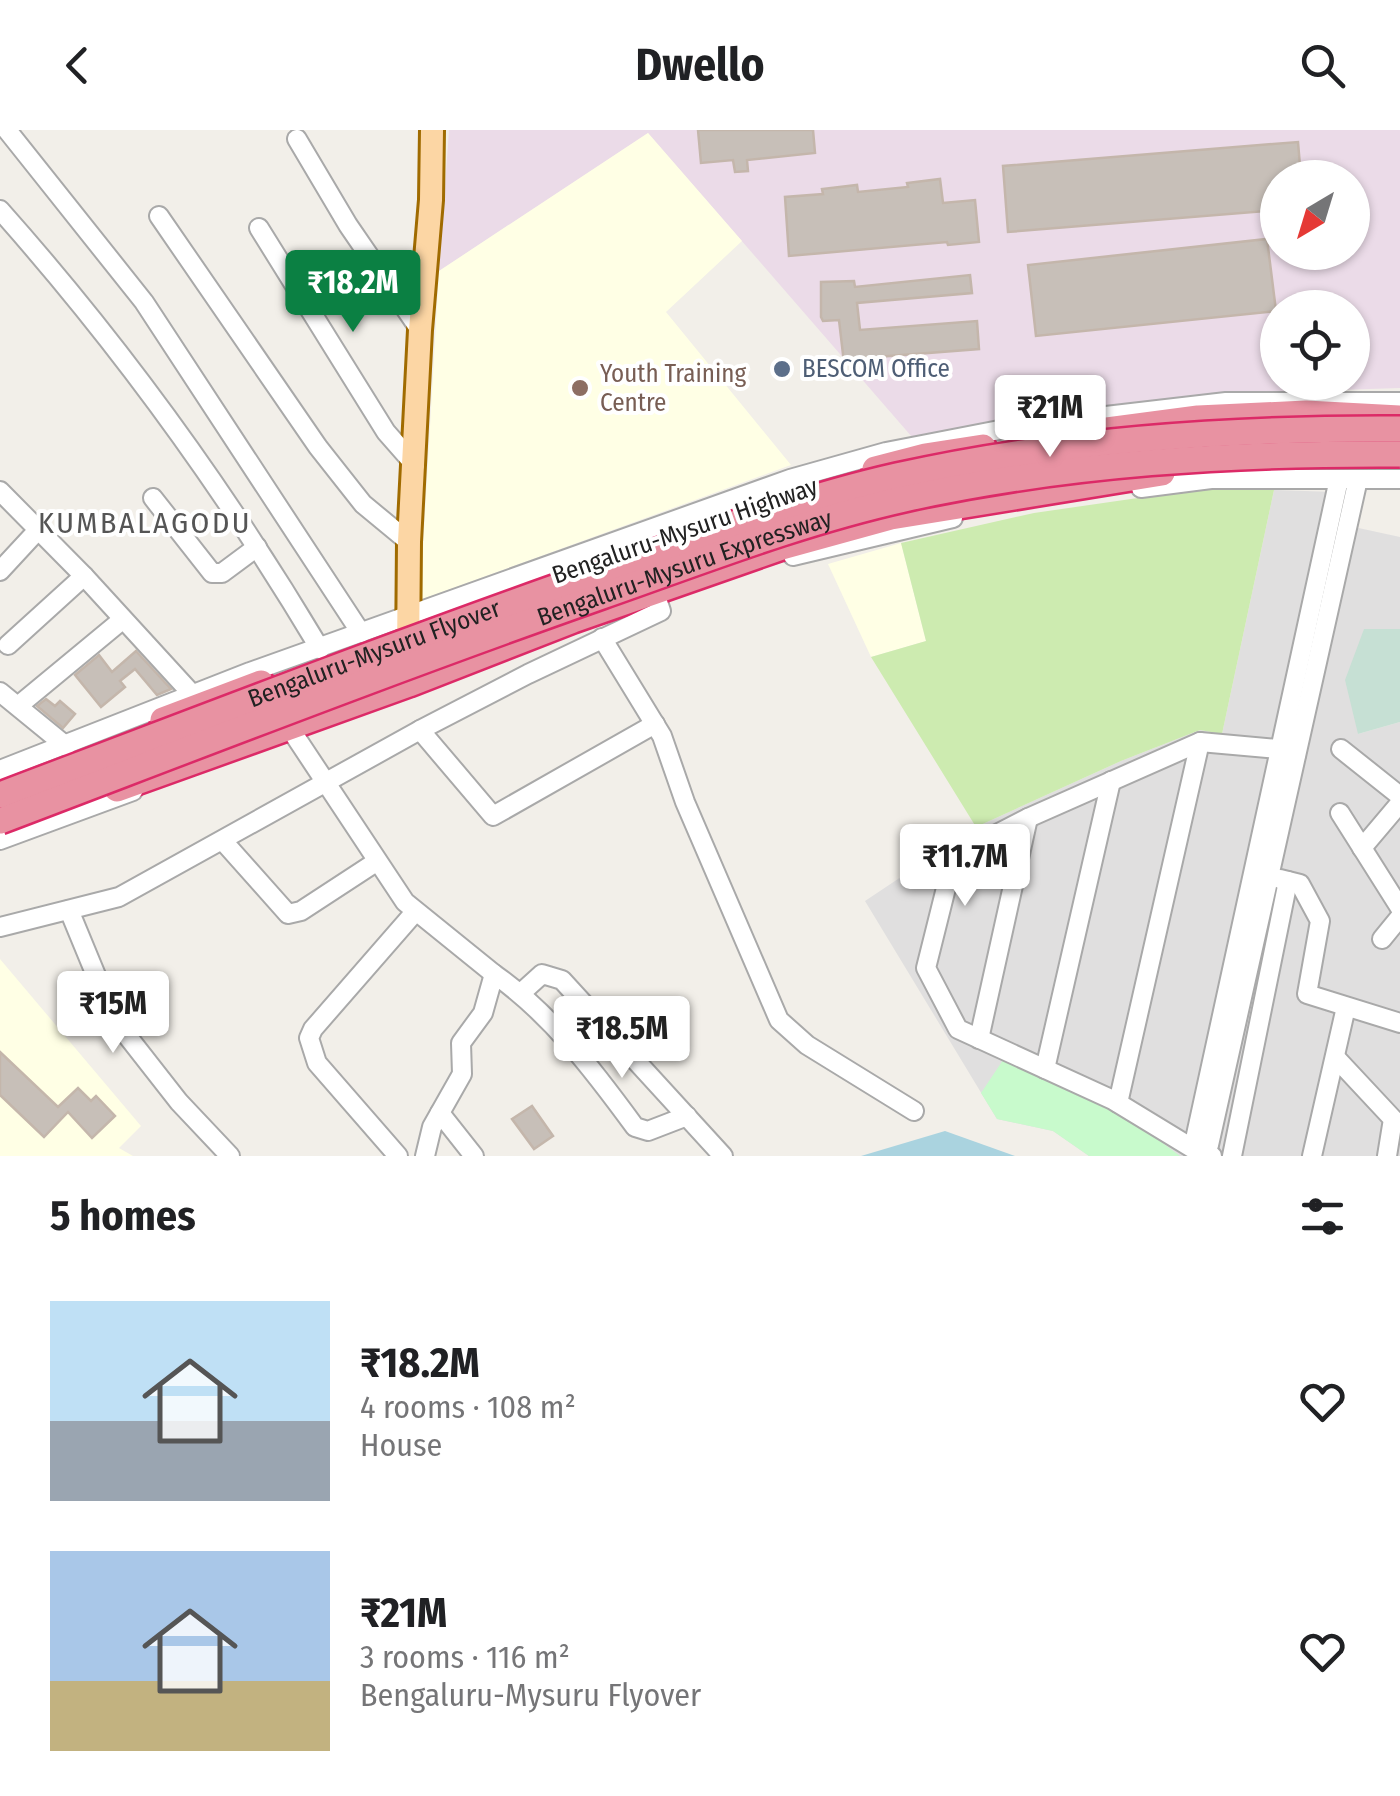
<!DOCTYPE html>
<meta charset="utf-8">
<style>
:root{--surface:#fff;--page:#f2f2f2;--text:#202124;--muted:#757577;--accent:#0b8043}
body{margin:0;font-family:"Fira Sans Condensed",sans-serif;background:var(--page);color:var(--text);height:100vh;display:flex;flex-direction:column;font-size:38px;white-space:nowrap}
*{box-sizing:border-box;margin:0}
p{font-size:32px;color:var(--muted)}
.icon{flex:none;width:55px;height:55px;fill:none;stroke:currentColor;stroke-width:2;stroke-linecap:round;stroke-linejoin:round}
.map{position:relative;height:1026px;overflow:hidden}
.sheet{display:flex;flex-direction:column;background:var(--surface);flex:1}
.sheet>*{flex:none}
.needle{width:65px;rotate:218deg}
.tools{position:absolute;left:1260px;top:30px;display:grid;gap:20px}
.tools a{display:grid;place-items:center;width:110px;height:110px;border-radius:50%;background:var(--surface);box-shadow:0 2px 8px #0004;font-size:50px}
.price{position:absolute;translate:-50% -85px;padding:0 22px;border-radius:10px;background:#fff;color:#222;font-size:32px;line-height:65px;filter:drop-shadow(0 2px 5px #0008)}
.price::after{content:'';position:absolute;left:50%;top:60px;width:30px;height:22px;margin-left:-15px;background:inherit;clip-path:polygon(0 0,100% 0,50% 100%)}
.price.active{background:var(--accent);color:#fff}
ul{padding:0;list-style:none}
li{display:flex;align-items:center;gap:30px;height:250px;padding:0 50px}
li span{display:grid;place-items:center;flex:none;width:280px;height:200px;border-radius:0px;color:#555}
li>.icon{margin-inline-start:auto}
span .icon{width:120px;height:120px;fill:#fffc;stroke-width:1}
li b{font-size:42px}
h2{display:flex;justify-content:space-between;align-items:center;height:120px;padding:0 50px;font-size:42px}
header{display:flex;justify-content:space-between;align-items:center;height:130px;padding:0 50px;background:var(--surface);font-size:45px;font-weight:700}
.map>svg:first-child{display:block}
.residential{fill:#e0dfdf}
.industrial{fill:#ebdbe8;fill-rule:evenodd}
.education{fill:#ffffe5}
.grass{fill:#cdebb0}
.wetland{fill:#c6e0d4}
.park{fill:#c8facc}
.water{fill:#aad3df}
.building{fill:#c7bfb8;stroke:#c4b6ab;stroke-width:2.5}
.lines{fill:none;stroke-linecap:round;stroke-linejoin:round}
.minor-casing{stroke:#a9a9a9;stroke-width:22}
.major-casing{stroke:#a06b00;stroke-width:28}
.highway-casing{stroke:#dc2a67;stroke-width:30}
.minor{stroke:#fff;stroke-width:18}
.major{stroke:#fcd6a4;stroke-width:22}
.highway{stroke:#e892a2;stroke-width:25}
.highway-bridge-casing{stroke:#dc2a67;stroke-width:30;stroke-linecap:butt}
.highway-bridge{stroke:#e892a2;stroke-width:25}
.service-dot{fill:#5c6f8a;stroke:#fff;stroke-width:4}
.education-dot{fill:#8d6e63;stroke:#fff;stroke-width:4}
.labels{text-anchor:middle;dominant-baseline:central;stroke-width:8;stroke-linejoin:round;paint-order:stroke}
.service-label{font-size:25px;fill:#4e5e75;stroke:#fff;text-anchor:start}
.education-label{font-size:25px;fill:#785e54;stroke:#fff;text-anchor:start}
.street-label{font-size:25px;fill:#222;stroke:#fff}
.quarter-label{font-size:30px;letter-spacing:2.5px;fill:#555;stroke:#fff}
</style>
<header><svg class="icon" aria-label="back" viewBox="0 0 24 24"><path d="M15 5l-7 7 7 7"/></svg>Dwello<svg class="icon" aria-label="search" viewBox="0 0 24 24"><circle cx="10" cy="10" r="6"/><path d="M15 15l6 6"/></svg></header>
<div class="map">
<svg width="1400" height="1026" viewBox="0 0 1400 1026">
<rect width="100%" height="100%" fill="#f2efe9"/>
<!-- residential -->
<polygon class="residential" points="1274,360 1366,363 1354,397 1400,407 1400,499 1364,499 1358,604 1400,592 1400,1026 1089,1026 1053,1001 997,989 865,771 976,697 1121,631 1200,600 1222,604"/>
<!-- industrial -->
<path class="industrial" d="M449,0H1400V258L1250,263L912,307L648,3L439,141ZM1278,48H1352V122H1278ZM1278,178H1352V252H1278Z"/>
<!-- education -->
<g class="education">
<polygon points="648,3 742,111 666,182 791,335 420,470 439,141"/>
<polygon points="901,413 926,511 871,527 828,434"/>
<polygon points="0,829 141,996 119,1018 133,1026 0,1026"/>
</g>
<!-- grass -->
<polygon class="grass" points="1207,358 1274,360 1222,604 1200,600 1121,631 976,697 871,527 926,511 901,413 1034,383"/>
<!-- wetland -->
<polygon class="wetland" points="1364,499 1400,499 1400,592 1358,604 1345,550"/>
<!-- park -->
<polygon class="park" points="1003,930 1132,990 1180,1026 1089,1026 1053,1001 997,989 981,963"/>
<!-- water -->
<polygon class="water" points="945,1001 1015,1026 861,1026"/>
<!-- building -->
<g class="building">
<polygon points="698,0 813,0 815,23 747,30 748,41 735,42 733,30 701,33"/>
<polygon points="1298,12 1301,48 1278,48 1278,80 1008,102 1003,36"/>
<polygon points="940,49 943,73 975,70 979,112 948,115 947,112 789,126 785,67 823,64 822,59 857,55 858,62 908,57 907,53"/>
<polygon points="1267,109 1276,181 1036,206 1028,135"/>
<polygon points="970,145 972,163 857,173 860,200 977,191 979,219 864,228 864,231 844,233 839,190 823,191 821,187 821,152 854,151 855,157"/>
<polygon points="136,521 171,559 157,565 135,539 120,551 125,557 101,577 75,545 99,525 112,542"/>
<polygon points="46,569 55,576 60,571 75,584 63,598 37,576"/>
<polygon points="0,922 58,977 78,958 91,971 96,966 115,986 92,1008 68,982 44,1007 0,965"/>
<polygon points="532,976 553,1006 534,1019 512,989"/>
</g>
<g class="lines">
<defs>
<g id="minor">
<polyline points="7,0 144,172 361,503"/>
<polyline points="297,9 348,95 420,200"/>
<path d="M0,80C121,216 227,363 320,519"/>
<polyline points="159,86 318,317 363,374 409,412"/>
<polyline points="259,98 386,302 415,335"/>
<polyline points="1141,358 1211,349 1400,349"/>
<polyline points="0,361 84,446 192,564"/>
<polyline points="153,368 212,443 222,443 257,417"/>
<polyline points="793,426 953,388"/>
<polyline points="0,441 37,401"/>
<polyline points="602,508 662,606 685,672 779,890 807,915 914,981"/>
<polyline points="8,515 84,446"/>
<polyline points="0,562 66,616"/>
<polyline points="18,576 122,490"/>
<polyline points="420,600 493,686 655,594"/>
<polyline points="293,603 405,772 494,844"/>
<polyline points="1341,619 1400,666"/>
<polyline points="0,640 250,542 790,349 886,322 1020,296 1226,272 1400,272"/>
<polyline points="1340,683 1400,778"/>
<polyline points="0,710 133,661"/>
<polyline points="223,711 288,784 301,781 376,732"/>
<polyline points="1362,718 1400,673"/>
<polyline points="1280,749 1300,754 1320,791 1307,864 1400,893"/>
<polyline points="69,780 114,889 179,972 230,1026"/>
<polyline points="0,797 119,767 420,600 528,544 661,481 658,472"/>
<polyline points="1382,809 1400,787"/>
<polyline points="521,863 542,844 562,850 723,1026"/>
<polyline points="979,909 1028,688"/>
<polyline points="1336,928 1393,989 1387,1026"/>
<polyline points="1045,939 1111,651"/>
<polyline points="1118,973 1200,612"/>
<polyline points="440,983 474,1026"/>
<polyline points="1200,1023 1209,1015 1358,349"/>
<polyline points="1200,1023 1194,1014 1339,349"/>
<polyline points="398,1026 317,933 309,908 313,899 415,782"/>
<path d="M425,1026L432,997L462,944L461,913L483,883L494,844C551,884 594,941 635,997L648,1001L687,986"/>
<polyline points="1212,1026 1200,1023 1113,970 958,899 926,838 954,726 1028,688 1200,612 1278,619 1296,625"/>
<polyline points="1232,1026 1288,751"/>
<polyline points="1312,1026 1346,877"/>
</g>
<polyline id="major" points="408,526 409,412 420,200 431,70 432,0"/>
<g id="highway">
<polyline points="1092,302 1198,288 1306,283 1400,288"/>
<polyline points="875,339 925,326 983,317"/>
<polyline points="163,590 261,553"/>
<polyline points="117,659 409,554 573,490 782,417 891,387 1162,343"/>
</g>
</defs>
<!-- minor casing -->
<use href="#minor" class="minor-casing"/>
<!-- major casing -->
<use href="#major" class="major-casing"/>
<!-- highway casing -->
<use href="#highway" class="highway-casing"/>
<!-- minor -->
<use href="#minor" class="minor"/>
<!-- major -->
<use href="#major" class="major"/>
<!-- highway -->
<use href="#highway" class="highway"/>
<defs>
<g id="highway-bridge">
<path id="s1" d="M0,665C196,591 391,515 588,446C690,410 791,370 897,346C1062,309 1232,298 1400,299"/>
<path id="s2" d="M0,691C200,615 400,537 602,466C702,431 801,392 904,369C1067,333 1234,323 1400,324"/>
</g>
</defs>
<!-- highway-bridge casing -->
<use href="#highway-bridge" class="highway-bridge-casing"/>
<!-- highway-bridge -->
<use href="#highway-bridge" class="highway-bridge"/>
</g>
<!-- markers -->
<circle class="service-dot" cx="782" cy="239" r="10"/>
<circle class="education-dot" cx="580" cy="258" r="10"/>
<g class="labels">
<!-- service labels -->
<g class="service-label">
<text x="802" y="239">BESCOM Office</text>
</g>
<!-- education labels -->
<g class="education-label">
<text x="600" y="244">Youth Training<tspan x="600" dy="29">Centre</tspan></text>
</g>
<!-- street labels -->
<g class="street-label">
<text transform="translate(685 401) rotate(-19)">Bengaluru-Mysuru Highway</text>
<text stroke="none"><textPath href="#s2" startOffset="730">Bengaluru-Mysuru Expressway</textPath></text>
<text stroke="none"><textPath href="#s1" startOffset="400">Bengaluru-Mysuru Flyover</textPath></text>
</g>
<!-- quarter labels -->
<g class="quarter-label">
<text x="145" y="393">KUMBALAGODU</text>
</g>
</g>
</svg>
<div class="tools">
<a><svg class="needle" viewBox="-14 -14 28 28"><path d="M0-13l5 13h-10z" fill="#e53935"/><path d="M0 13l5-13h-10z" fill="#757577"/></svg></a>
<a><svg class="icon" aria-label="locate" viewBox="0 0 24 24"><circle cx="12" cy="12" r="6"/><path d="M12 2v4M12 18v4M2 12h4M18 12h4"/></svg></a>
</div>
<b class="price active" style="left:353px;top:205px">₹18.2M</b>
<b class="price" style="left:1050px;top:330px">₹21M</b>
<b class="price" style="left:965px;top:779px">₹11.7M</b>
<b class="price" style="left:113px;top:926px">₹15M</b>
<b class="price" style="left:622px;top:951px">₹18.5M</b>
</div>
<section class="sheet">
<h2>5 homes<svg class="icon" aria-label="filters" viewBox="0 0 24 24"><path d="M4 7h16M4 17h16"/><circle cx="9" cy="7" r="2"/><circle cx="15" cy="17" r="2"/></svg></h2>
<ul>
<li><span style="background:linear-gradient(#bfe0f5 60%,#9aa5b1 0)"><svg class="icon" aria-label="home" viewBox="0 0 24 24"><path d="M3 11l9-7 9 7M6 9v11h12V9"/></svg></span><div><b>₹18.2M</b><p>4 rooms · 108 m²</p><p>House</p></div><svg class="icon" aria-label="heart" viewBox="0 0 24 24"><path d="M12 20l-8-8c-3-5 5-10 8-4 3-6 11-1 8 4z"/></svg></li>
<li><span style="background:linear-gradient(#a9c7e8 65%,#c2b280 0)"><svg class="icon" aria-label="home" viewBox="0 0 24 24"><path d="M3 11l9-7 9 7M6 9v11h12V9"/></svg></span><div><b>₹21M</b><p>3 rooms · 116 m²</p><p>Bengaluru-Mysuru Flyover</p></div><svg class="icon" aria-label="heart" viewBox="0 0 24 24"><path d="M12 20l-8-8c-3-5 5-10 8-4 3-6 11-1 8 4z"/></svg></li>
</ul>
</section>
